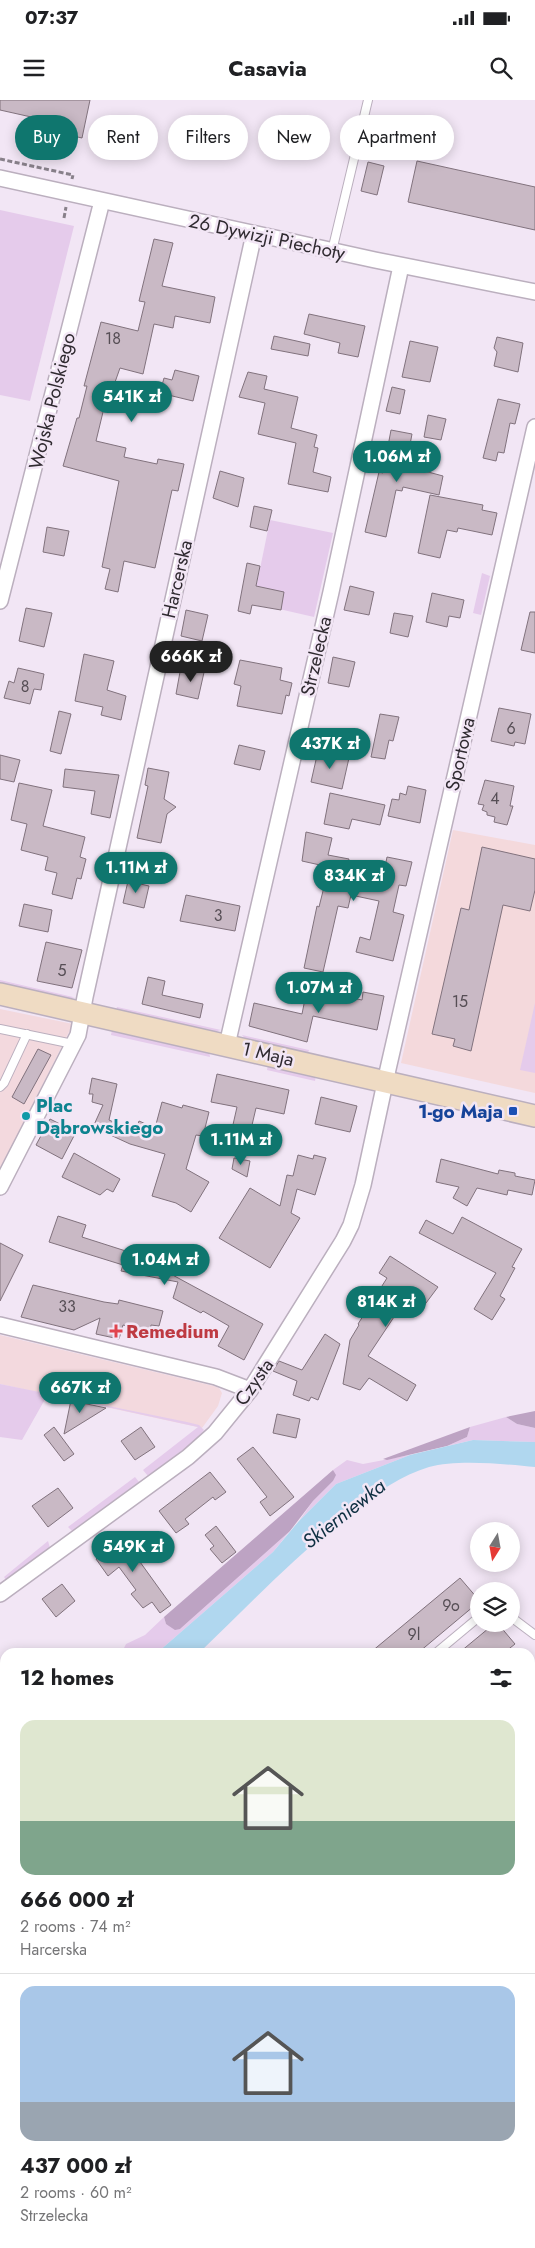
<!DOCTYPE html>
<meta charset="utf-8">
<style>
:root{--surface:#fff;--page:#f6f6f6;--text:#202124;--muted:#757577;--line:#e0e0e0;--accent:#0f766e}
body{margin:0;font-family:Jost,sans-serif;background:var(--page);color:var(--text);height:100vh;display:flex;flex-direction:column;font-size:19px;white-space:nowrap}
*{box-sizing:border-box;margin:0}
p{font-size:16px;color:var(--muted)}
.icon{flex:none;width:28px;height:28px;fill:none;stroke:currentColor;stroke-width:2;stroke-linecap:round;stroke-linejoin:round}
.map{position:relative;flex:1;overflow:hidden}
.sheet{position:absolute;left:0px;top:1548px;width:535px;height:601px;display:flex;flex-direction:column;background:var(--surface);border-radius:15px 15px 0 0;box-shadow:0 2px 12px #0003}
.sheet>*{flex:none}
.hud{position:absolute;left:15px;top:15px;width:505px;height:45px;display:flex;gap:10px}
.needle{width:32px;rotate:191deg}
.controls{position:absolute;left:470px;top:1422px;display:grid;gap:10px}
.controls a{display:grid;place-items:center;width:50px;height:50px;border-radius:50%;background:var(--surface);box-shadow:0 2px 12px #0003;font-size:25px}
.price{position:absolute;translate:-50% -42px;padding:0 11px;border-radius:18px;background:var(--accent);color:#fff;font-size:16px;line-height:32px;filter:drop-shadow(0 1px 2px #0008)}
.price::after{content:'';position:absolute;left:50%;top:30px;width:15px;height:11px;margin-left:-8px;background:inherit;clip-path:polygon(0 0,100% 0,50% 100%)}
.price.selected{background:#222;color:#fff}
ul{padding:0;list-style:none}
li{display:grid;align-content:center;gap:10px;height:265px;padding:0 20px}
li+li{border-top:1px solid var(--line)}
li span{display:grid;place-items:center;height:155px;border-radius:15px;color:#555}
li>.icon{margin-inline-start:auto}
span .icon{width:90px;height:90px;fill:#fffc;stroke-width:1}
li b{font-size:21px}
h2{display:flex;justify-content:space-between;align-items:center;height:60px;padding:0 20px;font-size:21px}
.chip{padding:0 18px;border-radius:22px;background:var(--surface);box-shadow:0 2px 12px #0003;font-size:18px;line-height:45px}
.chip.selected{background:var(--accent);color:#fff}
.status{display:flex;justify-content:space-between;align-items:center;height:35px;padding:0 25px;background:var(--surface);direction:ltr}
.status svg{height:14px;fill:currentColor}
header{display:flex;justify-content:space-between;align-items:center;height:65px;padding:0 20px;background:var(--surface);font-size:22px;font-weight:700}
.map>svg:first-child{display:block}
.commercial{fill:#f3d9de}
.education{fill:#f4d9dc}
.green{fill:#e5cbeb}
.forest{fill:#bda3c3}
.water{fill:#b0d7ef}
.building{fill:#c9b9c5;stroke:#81727d}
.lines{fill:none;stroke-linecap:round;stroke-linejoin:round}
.lane-casing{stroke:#bbafbe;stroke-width:10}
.street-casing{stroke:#bbafbe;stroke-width:18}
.secondary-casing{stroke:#bbafbe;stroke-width:24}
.path{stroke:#88808a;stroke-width:3;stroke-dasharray:5 2.5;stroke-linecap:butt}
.lane{stroke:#fff;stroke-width:8}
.street{stroke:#fff;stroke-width:15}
.secondary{stroke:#efdbc3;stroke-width:21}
.transit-dot{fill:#1a4fb4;stroke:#f2e6f5;stroke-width:2}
.culture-dot{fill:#0f9aa8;stroke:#f2e6f5;stroke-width:2}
.health-dot{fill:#e0444e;stroke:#f2e6f5;stroke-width:2}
.labels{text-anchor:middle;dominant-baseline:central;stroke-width:5;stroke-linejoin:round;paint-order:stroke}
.number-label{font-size:16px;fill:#564e55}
.street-label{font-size:19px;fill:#2f2a30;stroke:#f2e6f5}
.culture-label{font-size:19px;font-weight:bold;fill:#0d838f;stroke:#f2e6f5;text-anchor:start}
.transit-label{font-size:19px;font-weight:bold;fill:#164399;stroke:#f2e6f5;text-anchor:end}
.health-label{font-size:19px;font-weight:bold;fill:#be3a42;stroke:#f2e6f5;text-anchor:start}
.water-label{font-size:20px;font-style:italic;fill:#0e2f41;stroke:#f2e6f5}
</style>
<div class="status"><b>07:37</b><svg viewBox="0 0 49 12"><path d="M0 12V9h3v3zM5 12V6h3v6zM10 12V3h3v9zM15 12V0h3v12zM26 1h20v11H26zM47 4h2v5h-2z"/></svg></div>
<header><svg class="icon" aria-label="menu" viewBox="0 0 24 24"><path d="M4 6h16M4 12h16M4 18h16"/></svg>Casavia<svg class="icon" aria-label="search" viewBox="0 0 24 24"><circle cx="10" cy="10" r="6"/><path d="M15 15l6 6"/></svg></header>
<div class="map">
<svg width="535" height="2148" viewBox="0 0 535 2148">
<rect width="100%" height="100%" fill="#f2e6f5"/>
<!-- commercial -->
<g class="commercial">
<polygon points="0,909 73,924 0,1070"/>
<polygon points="0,1235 214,1286 219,1288 222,1293 218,1306 202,1328 0,1284"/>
<polygon points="0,2014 5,2018 5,2074 0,2070"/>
</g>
<!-- education -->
<polygon class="education" points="453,730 535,745 535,993 401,963"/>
<!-- green -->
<g class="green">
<polygon points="0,110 74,126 30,301 0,295"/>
<polygon points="270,420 333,433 314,517 253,503"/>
<polygon points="482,473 490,476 481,515 473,513"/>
<polygon points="0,880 73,897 75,897 68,899 0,885"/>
<polygon points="535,903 535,973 520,970"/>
<polygon points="117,907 221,930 214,932 116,910"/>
<polygon points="112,930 209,951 210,957 111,935"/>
<polygon points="242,935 309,950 308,953 246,940"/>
<polygon points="268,964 316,975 315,981 267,970"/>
<polygon points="0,1284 187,1322 199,1325 204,1330 196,1340 148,1376 143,1370 198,1327 48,1294 22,1340 0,1337"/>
<polygon points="506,1317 517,1324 535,1328 535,1342 473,1340 447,1346 467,1337 470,1327"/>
<polygon points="410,1355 336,1384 299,1421 313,1401 333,1381 335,1375 333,1370 347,1360 363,1364"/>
<polygon points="135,1377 139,1382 72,1431 68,1427"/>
<polygon points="290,1431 273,1452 158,1552 122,1552 126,1544 145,1535 164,1517 166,1524 180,1529"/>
<polygon points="48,1441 50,1448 6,1480 4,1477"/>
<polygon points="0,1754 5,1757 5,1952 0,1949"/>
</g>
<!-- forest -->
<g class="forest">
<polygon points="535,1311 535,1328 517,1324 506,1317"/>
<polygon points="470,1327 467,1337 447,1346 387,1360 383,1359"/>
<polygon points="333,1370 336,1375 333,1381 313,1401 290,1431 180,1529 175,1530 166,1524 164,1517"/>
</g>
<!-- water -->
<g class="water">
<path d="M473,1340L535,1342V1367C505,1364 457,1359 429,1367C402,1375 378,1392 357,1408C300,1451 251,1503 200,1552H158L273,1452L299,1421L336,1384L410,1355Z"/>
<polygon points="5,1697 5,1737 0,1743 0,1701"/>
</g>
<!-- building -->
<g class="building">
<polygon points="0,0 90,0 82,38 56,32 58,23 0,10"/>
<polygon points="417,61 535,87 535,130 408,102"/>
<polygon points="368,62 384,66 377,95 361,91"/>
<polygon points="154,139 173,143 162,186 215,197 210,223 175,216 173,228 154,224 143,274 120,268 114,285 110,283 96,341 126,348 124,357 157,364 158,359 184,364 178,391 172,390 155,468 124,461 118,492 105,489 110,469 102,467 119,381 63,366 77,318 79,318 87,286 84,286 101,222 138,231 145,202 139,201"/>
<polygon points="309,214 365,226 358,257 338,253 340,243 304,234"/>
<polygon points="274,236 310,244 308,256 271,249"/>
<polygon points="497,237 523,243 518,272 494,266 497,252 494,248"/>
<polygon points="410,241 438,247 430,282 402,277"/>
<polygon points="175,270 199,276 193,301 160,293 164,278 172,280"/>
<polygon points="248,272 267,276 264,289 298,297 291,328 317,335 314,347 318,348 313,372 331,377 328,392 288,384 296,343 258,334 265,303 239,297"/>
<polygon points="392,287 405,290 400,314 386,311"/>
<polygon points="498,299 520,304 515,324 510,323 504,353 498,352 496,361 483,358"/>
<polygon points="428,315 446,319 441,340 424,337"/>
<polygon points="391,330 412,334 406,366 443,376 439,395 403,387 402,391 396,390 386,437 365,432 379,372 383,373"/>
<polygon points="220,371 244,378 238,407 213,398"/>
<polygon points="430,395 483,405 482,410 497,413 492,435 458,428 457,432 447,430 440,458 418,453"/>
<polygon points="254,406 272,410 267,431 250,427"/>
<polygon points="47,427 69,431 64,456 43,452"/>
<polygon points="247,463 260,466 256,486 284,492 281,510 252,505 250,514 238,511"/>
<polygon points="350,486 374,492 369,515 344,510"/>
<polygon points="432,493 464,500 460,518 449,516 447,527 426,522"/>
<polygon points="26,508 52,513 44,547 19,541"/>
<polygon points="186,510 208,515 202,541 181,536"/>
<polygon points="530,512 535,512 535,553 521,550"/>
<polygon points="394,513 413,516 408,537 390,533"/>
<polygon points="84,554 114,561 107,590 126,596 121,620 101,615 103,607 75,601"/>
<polygon points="333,557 355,562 349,587 328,583"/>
<polygon points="240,560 282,568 280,580 292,583 289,596 286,595 282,614 237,606 241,586 234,584"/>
<polygon points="193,565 205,568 198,599 176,594 180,572 190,574"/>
<polygon points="18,568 44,574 41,590 34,589 30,604 4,598 9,581 14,583"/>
<polygon points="499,608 531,614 525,644 515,642 514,646 491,641"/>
<polygon points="59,611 71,614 61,654 50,651"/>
<polygon points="380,614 399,617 393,641 389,640 385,659 371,657"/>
<polygon points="239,645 265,651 260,670 234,664"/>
<polygon points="318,651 349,658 342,689 311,682"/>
<polygon points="0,655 20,660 14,682 0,679"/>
<polygon points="148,668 169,672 164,699 176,707 167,714 161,743 137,738 148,686 145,685"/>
<polygon points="65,669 119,675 110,718 91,714 95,691 63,687"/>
<polygon points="485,680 514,686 510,706 513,706 507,725 494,722 495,717 487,715 487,712 482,710 484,705 478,704"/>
<polygon points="19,683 52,690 43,726 85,737 80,757 86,759 81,779 77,778 72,799 52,794 57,773 45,770 48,757 21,750 27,724 11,720"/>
<polygon points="408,686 426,690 420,723 388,716 392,699 399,700 400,693 406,695"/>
<polygon points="330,693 385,705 380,725 352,719 349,729 324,724"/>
<polygon points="306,732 332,738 328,755 349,759 348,763 356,765 354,775 382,782 387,757 412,762 406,786 399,785 393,812 404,815 393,861 356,852 360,837 370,840 379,801 351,795 348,808 338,806 323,872 304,868 317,806 319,807 329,767 302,761"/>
<polygon points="482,747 535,759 535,790 530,811 503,805 471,951 453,946 455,939 432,934 461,808 469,810"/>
<polygon points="128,781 149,786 144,808 123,803"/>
<polygon points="186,795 240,806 235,831 180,821"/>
<polygon points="24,804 52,810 48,832 19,826"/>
<polygon points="46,842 82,850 72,888 37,881"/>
<polygon points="148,877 165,881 162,895 203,904 200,918 142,904"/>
<polygon points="307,889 362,900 363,892 384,896 377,930 313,916 307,942 249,926 254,903 302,914"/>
<polygon points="38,949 51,955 24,1004 12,997"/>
<polygon points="217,974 289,990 284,1014 256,1008 245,1055 227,1051 237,1007 211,1002"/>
<polygon points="92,978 117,984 109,1020 135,1032 139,1021 155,1028 162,1002 182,1008 183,1005 209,1012 203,1036 196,1035 186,1069 209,1082 191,1112 176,1103 152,1096 165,1054 130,1044 93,1027 103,1005 92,1002 93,994 89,994"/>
<polygon points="321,997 357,1006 350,1032 315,1024"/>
<polygon points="50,1019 76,1032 62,1059 36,1045"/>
<polygon points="74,1053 120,1079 113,1092 107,1089 100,1095 62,1077"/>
<polygon points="298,1055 313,1059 314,1055 326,1058 315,1095 297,1089 291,1113 300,1118 270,1168 219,1138 250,1088 280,1106 287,1075 293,1076"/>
<polygon points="234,1058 250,1061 247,1077 232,1069"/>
<polygon points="441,1059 498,1074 499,1070 515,1073 515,1076 535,1080 532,1095 508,1090 507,1095 477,1088 467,1106 453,1098 459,1087 436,1082"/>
<polygon points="58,1116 86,1125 82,1137 132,1153 263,1224 244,1260 218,1246 229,1226 203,1211 201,1213 173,1198 178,1182 121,1171 123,1165 49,1142"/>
<polygon points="462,1117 522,1149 512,1167 515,1168 500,1196 505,1199 492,1220 474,1209 496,1173 419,1133 426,1120 453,1134"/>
<polygon points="0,1143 23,1155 0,1201"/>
<polygon points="390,1156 438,1187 417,1215 402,1205 368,1256 416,1285 407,1301 369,1278 360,1290 343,1284 350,1240 359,1225 358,1224 387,1178 379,1173"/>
<polygon points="33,1185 104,1202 118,1204 119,1200 163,1211 159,1226 151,1225 150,1232 123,1225 119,1239 96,1234 100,1218 74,1230 21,1217"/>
<polygon points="325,1234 340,1244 318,1300 311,1297 309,1301 293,1295 297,1281 273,1271 279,1261 302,1270"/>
<polygon points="71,1300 82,1303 106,1308 64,1334"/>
<polygon points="277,1314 300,1319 296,1338 273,1333"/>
<polygon points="54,1327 74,1354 64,1361 44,1335"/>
<polygon points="141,1327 155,1347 135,1360 121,1341"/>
<polygon points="253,1347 294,1397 270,1416 260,1402 267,1397 237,1359"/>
<polygon points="210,1372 226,1392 215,1400 213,1397 185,1419 189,1424 176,1433 159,1411"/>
<polygon points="58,1388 73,1408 48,1427 32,1406"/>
<polygon points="216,1426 236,1452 222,1463 210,1449 214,1446 205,1435"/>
<polygon points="126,1436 139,1452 135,1455 171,1505 160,1513 152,1502 143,1508 131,1494 136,1490 119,1467 108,1476 96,1459 110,1446"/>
<polygon points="460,1478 478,1499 472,1503 474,1506 419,1552 371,1552"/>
<polygon points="62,1484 75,1501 56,1517 42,1499"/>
<polygon points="499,1525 515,1544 505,1552 460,1552 489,1528 491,1531"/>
</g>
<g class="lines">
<defs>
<g id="lane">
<polyline points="332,151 368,0"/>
<polyline points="0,929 73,944"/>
<polyline points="0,987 4,983 27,934"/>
<polyline points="511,1517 535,1535"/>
<polyline points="437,1552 479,1517"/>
<polyline points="456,2148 458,2144"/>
</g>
<g id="street">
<polyline points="0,78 375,160 535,192"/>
<polyline points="0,501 102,101"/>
<polyline points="227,945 331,492 401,166"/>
<polyline points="0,1087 78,935 85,897 254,134"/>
<polyline points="0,1225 216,1277 250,1290"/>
<polyline points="0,1494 188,1357 215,1333 250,1290 343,1141 351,1125 363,1085 388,969 535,327"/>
<polyline points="530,1745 535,1747"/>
<polyline points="530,1861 535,1851"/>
<polyline points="530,2047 535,2047"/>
<polyline points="157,2148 159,2144"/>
</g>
<g id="secondary">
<polyline points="0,894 535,1016"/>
<polyline points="530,1634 535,1627"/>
<polyline points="530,2022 535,2022"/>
<polyline points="0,2128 5,2125"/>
</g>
</defs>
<!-- lane casing -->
<use href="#lane" class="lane-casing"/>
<!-- street casing -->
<use href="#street" class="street-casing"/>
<!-- secondary casing -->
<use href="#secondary" class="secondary-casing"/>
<!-- path -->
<g class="path">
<polyline points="0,59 73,75 72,79"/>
<polyline points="64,118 66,107"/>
<polyline points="530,1659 535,1652"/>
</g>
<!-- lane -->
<use href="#lane" class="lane"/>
<!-- street -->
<use href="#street" class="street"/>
<!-- secondary -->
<use href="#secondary" class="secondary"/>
</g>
<!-- markers -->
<rect class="transit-dot" x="508" y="1006" width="10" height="10" rx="2.5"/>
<circle class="culture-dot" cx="26" cy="1016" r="5"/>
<path class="health-dot" d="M113.5 1223.5h5v5h5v5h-5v5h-5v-5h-5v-5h5z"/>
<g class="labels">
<!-- number labels -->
<g class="number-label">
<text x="113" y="238">18</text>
<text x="25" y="586">8</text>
<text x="511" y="628">6</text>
<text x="495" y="698">4</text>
<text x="218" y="815">3</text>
<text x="62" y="870">5</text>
<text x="460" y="901">15</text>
<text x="67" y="1206">33</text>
<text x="451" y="1505">9o</text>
<text x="414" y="1534">9l</text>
</g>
<!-- street labels -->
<g class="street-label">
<text transform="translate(267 137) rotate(12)">26 Dywizji Piechoty</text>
<text transform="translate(52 301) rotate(-76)">Wojska Polskiego</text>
<text transform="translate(177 479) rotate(-77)">Harcerska</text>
<text transform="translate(316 556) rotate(-77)">Strzelecka</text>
<text transform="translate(460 654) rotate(-77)">Sportowa</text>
<text transform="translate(268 954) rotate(13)">1 Maja</text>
<text transform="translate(254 1282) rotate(-55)">Czysta</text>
</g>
<!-- culture labels -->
<g class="culture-label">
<text x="36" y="1005">Plac<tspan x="36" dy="22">Dąbrowskiego</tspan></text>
</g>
<!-- transit labels -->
<g class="transit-label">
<text x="503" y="1011">1-go Maja</text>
</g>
<!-- health labels -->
<g class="health-label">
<text x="126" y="1231">Remedium</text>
</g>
<!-- water labels -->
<g class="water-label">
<text transform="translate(344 1414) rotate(-38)">Skierniewka</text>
</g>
</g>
</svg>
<div class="controls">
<a><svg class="needle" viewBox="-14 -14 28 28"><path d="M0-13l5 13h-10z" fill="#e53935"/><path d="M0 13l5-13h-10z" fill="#757577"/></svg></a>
<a><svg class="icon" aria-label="layers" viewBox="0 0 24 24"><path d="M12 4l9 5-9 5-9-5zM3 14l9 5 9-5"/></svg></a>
</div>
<b class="price" style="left:132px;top:323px">541K zł</b>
<b class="price" style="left:397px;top:383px">1.06M zł</b>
<b class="price selected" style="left:191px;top:583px">666K zł</b>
<b class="price" style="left:330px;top:670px">437K zł</b>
<b class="price" style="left:136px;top:794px">1.11M zł</b>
<b class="price" style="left:354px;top:802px">834K zł</b>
<b class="price" style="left:319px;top:914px">1.07M zł</b>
<b class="price" style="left:241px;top:1066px">1.11M zł</b>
<b class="price" style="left:165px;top:1186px">1.04M zł</b>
<b class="price" style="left:386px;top:1228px">814K zł</b>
<b class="price" style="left:80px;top:1314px">667K zł</b>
<b class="price" style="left:133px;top:1473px">549K zł</b>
<div class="hud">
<a class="chip selected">Buy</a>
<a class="chip">Rent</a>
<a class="chip">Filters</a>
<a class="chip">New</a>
<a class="chip">Apartment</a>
</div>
<section class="sheet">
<h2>12 homes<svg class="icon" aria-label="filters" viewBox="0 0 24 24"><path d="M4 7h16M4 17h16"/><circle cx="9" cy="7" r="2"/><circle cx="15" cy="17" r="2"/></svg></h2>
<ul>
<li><span style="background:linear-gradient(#dfe7d0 65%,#7fa58c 0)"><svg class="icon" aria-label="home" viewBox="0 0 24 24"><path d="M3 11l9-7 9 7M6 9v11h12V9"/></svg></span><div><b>666 000 zł</b><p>2 rooms · 74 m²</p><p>Harcerska</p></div></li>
<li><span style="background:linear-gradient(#a9c7e8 75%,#9aa5b1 0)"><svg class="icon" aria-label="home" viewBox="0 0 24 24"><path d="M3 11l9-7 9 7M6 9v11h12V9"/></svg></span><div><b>437 000 zł</b><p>2 rooms · 60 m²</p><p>Strzelecka</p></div></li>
</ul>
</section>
</div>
